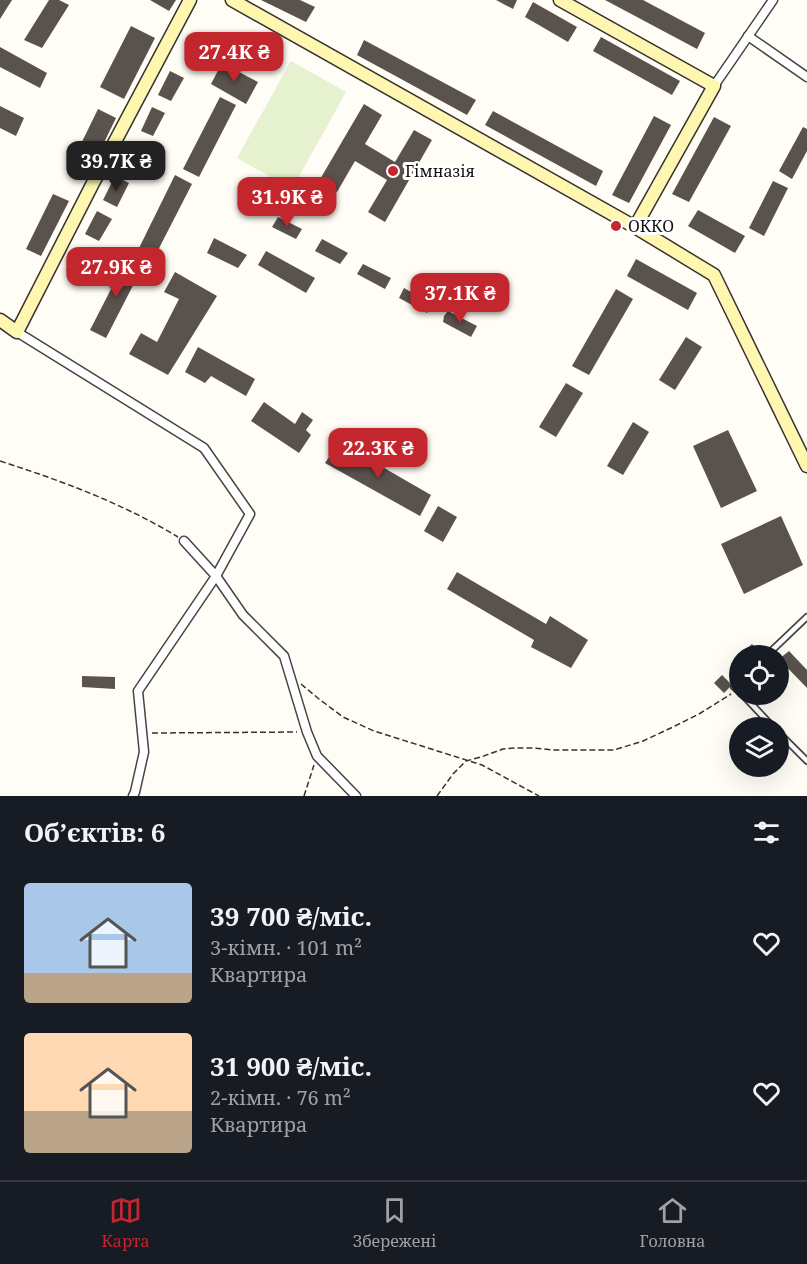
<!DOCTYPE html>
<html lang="uk">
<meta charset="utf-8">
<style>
:root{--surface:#171b24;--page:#242831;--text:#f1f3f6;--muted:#9ea1a6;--line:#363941;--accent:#c4262e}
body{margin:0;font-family:"Noto Serif",serif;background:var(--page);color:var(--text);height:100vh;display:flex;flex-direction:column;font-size:22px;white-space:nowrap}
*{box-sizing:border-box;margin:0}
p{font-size:20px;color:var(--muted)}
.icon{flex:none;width:33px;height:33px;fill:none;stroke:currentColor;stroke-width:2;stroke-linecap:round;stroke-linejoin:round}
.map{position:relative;height:796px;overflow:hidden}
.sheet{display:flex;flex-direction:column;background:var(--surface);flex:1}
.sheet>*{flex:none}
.fabs{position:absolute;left:729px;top:645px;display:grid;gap:12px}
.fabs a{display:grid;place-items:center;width:60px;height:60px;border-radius:50%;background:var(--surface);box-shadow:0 6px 24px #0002;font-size:30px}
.price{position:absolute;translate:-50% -51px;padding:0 14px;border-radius:12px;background:var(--accent);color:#fff;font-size:20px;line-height:39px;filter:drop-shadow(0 2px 3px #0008)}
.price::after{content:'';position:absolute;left:50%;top:36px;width:18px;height:14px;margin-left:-9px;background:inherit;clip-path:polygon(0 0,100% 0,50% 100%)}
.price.active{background:#222;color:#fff}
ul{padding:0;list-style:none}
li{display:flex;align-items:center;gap:18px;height:150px;padding:0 24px}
li span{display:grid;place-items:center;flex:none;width:168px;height:120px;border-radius:6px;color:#555}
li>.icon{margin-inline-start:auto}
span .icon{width:72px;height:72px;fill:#fffc;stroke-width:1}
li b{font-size:26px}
h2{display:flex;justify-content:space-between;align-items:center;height:72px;padding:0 24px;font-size:26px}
.tabs{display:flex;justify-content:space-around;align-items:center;height:84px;border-top:2px solid var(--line);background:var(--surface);font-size:16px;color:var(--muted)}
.tabs a{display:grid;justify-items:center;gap:3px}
.tabs .active{color:var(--accent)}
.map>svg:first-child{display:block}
.pitch{fill:#e6f2cf}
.building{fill:#5a524d}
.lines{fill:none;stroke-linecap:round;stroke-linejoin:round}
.lane-casing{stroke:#444;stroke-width:8}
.street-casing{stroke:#444;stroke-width:11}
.secondary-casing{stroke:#333;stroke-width:15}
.path{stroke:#333;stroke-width:1.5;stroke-dasharray:6 3;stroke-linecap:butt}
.lane{stroke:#fff;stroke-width:4.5}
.street{stroke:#fff;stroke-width:8}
.secondary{stroke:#fff6b0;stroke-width:12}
.poi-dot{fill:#c4262e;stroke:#fff;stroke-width:2}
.labels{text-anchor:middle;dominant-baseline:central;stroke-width:6;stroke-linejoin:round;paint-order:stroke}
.poi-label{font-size:16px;fill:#111;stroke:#fff;text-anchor:start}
</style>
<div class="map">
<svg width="807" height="796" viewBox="0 0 807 796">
<rect width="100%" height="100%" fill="#fffdf5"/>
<!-- pitch -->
<polygon class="pitch" points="291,61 346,92 292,189 237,158"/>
<!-- building -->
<g class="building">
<polygon points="0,0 12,0 0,19"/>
<polygon points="49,0 59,0 69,5 42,48 24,40"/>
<polygon points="150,0 176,0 169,11"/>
<polygon points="261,0 300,0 315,7 306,22"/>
<polygon points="496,0 517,0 513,9"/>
<polygon points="605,0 643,0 705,33 697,49"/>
<polygon points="533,2 577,27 568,42 525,17"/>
<polygon points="131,26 155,38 124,99 100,87"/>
<polygon points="601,37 680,81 672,95 593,51"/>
<polygon points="364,40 476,100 467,115 357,55"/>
<polygon points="0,47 47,73 40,88 0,67"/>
<polygon points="222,63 258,82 246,104 211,84"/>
<polygon points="170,71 184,78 171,101 158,95"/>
<polygon points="220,97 236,105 199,177 183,169"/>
<polygon points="364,104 382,115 365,144 395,162 414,130 432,140 385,222 368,212 387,180 355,161 337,192 319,181"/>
<polygon points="0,106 24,118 16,136 0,128"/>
<polygon points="152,107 165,113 153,136 141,131"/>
<polygon points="98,109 116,118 94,163 76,154"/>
<polygon points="493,111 603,171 596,186 485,125"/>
<polygon points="654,116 671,125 629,203 612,195"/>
<polygon points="714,117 731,126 689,202 672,194"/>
<polygon points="803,127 807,129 807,151 792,179 779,171"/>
<polygon points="133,142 147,149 136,172 121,165"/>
<polygon points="175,175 192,184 155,256 139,248"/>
<polygon points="115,176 129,183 117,207 103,200"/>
<polygon points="773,181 788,188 764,236 749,228"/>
<polygon points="53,194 69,201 41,256 26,249"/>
<polygon points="698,210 745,236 735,253 688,226"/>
<polygon points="97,211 112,219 99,241 85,234"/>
<polygon points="278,217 302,229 296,239 272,227"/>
<polygon points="214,238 247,255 238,268 207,253"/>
<polygon points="322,239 348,253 340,264 315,251"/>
<polygon points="79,247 93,254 79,277 66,270"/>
<polygon points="266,251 315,278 306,293 258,265"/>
<polygon points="127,258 143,266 106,338 90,330"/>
<polygon points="636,259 697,293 688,310 627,276"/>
<polygon points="363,264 391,278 385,289 357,274"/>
<polygon points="175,272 217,296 168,375 129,354 141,333 157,342 179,299 164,292"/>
<polygon points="404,288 432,304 427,313 399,298"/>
<polygon points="616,289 633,299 589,375 572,366"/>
<polygon points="448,311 477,326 471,337 443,322 444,316"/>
<polygon points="686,337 702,347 675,390 659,380"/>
<polygon points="198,347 255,379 246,396 211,376 205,383 185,372"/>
<polygon points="566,383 583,393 556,437 539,427"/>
<polygon points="264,402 295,424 302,412 313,420 306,430 311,435 299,453 251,421"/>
<polygon points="633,422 649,432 623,475 607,466"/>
<polygon points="728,430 757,491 721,508 693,446"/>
<polygon points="339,442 431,495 420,516 325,463"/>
<polygon points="438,506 457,517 443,542 424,531"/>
<polygon points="781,516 803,565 744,594 721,544"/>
<polygon points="457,572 546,624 550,616 588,640 571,668 531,647 534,640 447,589"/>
<polygon points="752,644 763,656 740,656 740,665 734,660"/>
<polygon points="789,651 807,670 807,688 779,659"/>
<polygon points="722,675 732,685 724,693 714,683"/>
<polygon points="82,676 115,677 115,689 82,687"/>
</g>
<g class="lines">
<defs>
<g id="lane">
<polyline points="766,656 807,617"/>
<polyline points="740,681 734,687 740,692"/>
<polyline points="742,694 774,728"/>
<polyline points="778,732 807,761"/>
</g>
<g id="street">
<polyline points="748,36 807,77"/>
<polyline points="714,86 773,0"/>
<polyline points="17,332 204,448 250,514 216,576 138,691 144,752 135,792 133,796"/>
<polyline points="184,541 216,576 243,615 284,656 307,732 317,756 356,796"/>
</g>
<g id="secondary">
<polyline points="232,0 635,227 714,275 807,466"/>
<polyline points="560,0 714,86 635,227"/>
<polyline points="0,320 17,332 93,183 190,0"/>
</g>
</defs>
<!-- lane casing -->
<use href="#lane" class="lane-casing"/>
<!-- street casing -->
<use href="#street" class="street-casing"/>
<!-- secondary casing -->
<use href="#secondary" class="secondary-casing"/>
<!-- path -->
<g class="path">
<path d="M0,461C62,481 122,503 178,537"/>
<polyline points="301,684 319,699 343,717 374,731 482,765 539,796"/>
<polyline points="152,733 297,732"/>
<polyline points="304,796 314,765"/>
<polyline points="437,796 453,774 466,761 481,757 503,749 516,748 533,748 554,750 614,750 643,741 673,727 699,714 731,694"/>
</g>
<!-- lane -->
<use href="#lane" class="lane"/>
<!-- street -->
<use href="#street" class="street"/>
<!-- secondary -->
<use href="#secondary" class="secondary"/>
</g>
<!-- markers -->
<g class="poi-dot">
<circle cx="393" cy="171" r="6"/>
<circle cx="616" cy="226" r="6"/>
</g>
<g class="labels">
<!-- poi labels -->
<g class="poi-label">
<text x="405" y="171">Гімназія</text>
<text x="628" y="226">ОККО</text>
</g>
</g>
</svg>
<div class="fabs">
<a><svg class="icon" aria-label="locate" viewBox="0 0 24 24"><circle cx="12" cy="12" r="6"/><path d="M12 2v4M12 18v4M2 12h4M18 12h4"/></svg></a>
<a><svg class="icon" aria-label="layers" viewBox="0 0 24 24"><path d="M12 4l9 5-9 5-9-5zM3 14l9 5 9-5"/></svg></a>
</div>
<b class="price" style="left:234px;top:83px">27.4K ₴</b>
<b class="price active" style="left:116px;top:192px">39.7K ₴</b>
<b class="price" style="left:287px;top:228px">31.9K ₴</b>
<b class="price" style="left:116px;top:298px">27.9K ₴</b>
<b class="price" style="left:460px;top:324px">37.1K ₴</b>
<b class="price" style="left:378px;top:479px">22.3K ₴</b>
</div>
<section class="sheet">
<h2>Об’єктів: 6<svg class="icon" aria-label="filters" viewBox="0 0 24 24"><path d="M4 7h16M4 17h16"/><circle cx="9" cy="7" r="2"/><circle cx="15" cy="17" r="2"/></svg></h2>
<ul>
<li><span style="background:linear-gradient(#a9c7e8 75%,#b9a48a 0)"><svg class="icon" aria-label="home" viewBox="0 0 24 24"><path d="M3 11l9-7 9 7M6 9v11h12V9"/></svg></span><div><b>39 700 ₴/міс.</b><p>3-кімн. · 101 m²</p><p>Квартира</p></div><svg class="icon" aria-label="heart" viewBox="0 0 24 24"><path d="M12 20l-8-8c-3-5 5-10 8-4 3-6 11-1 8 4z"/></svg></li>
<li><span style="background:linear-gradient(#ffd9b3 65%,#b9a48a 0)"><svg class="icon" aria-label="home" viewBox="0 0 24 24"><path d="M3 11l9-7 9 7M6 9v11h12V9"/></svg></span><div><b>31 900 ₴/міс.</b><p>2-кімн. · 76 m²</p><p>Квартира</p></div><svg class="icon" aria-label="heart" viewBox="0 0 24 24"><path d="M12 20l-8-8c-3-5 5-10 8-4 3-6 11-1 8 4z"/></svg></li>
</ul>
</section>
<nav class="tabs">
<a class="active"><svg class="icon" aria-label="map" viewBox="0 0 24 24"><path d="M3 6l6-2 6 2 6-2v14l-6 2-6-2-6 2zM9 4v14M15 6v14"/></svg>Карта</a>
<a><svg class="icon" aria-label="saved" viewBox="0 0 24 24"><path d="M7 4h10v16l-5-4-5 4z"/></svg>Збережені</a>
<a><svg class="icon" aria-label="home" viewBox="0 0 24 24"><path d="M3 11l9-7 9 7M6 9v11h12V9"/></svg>Головна</a>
</nav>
